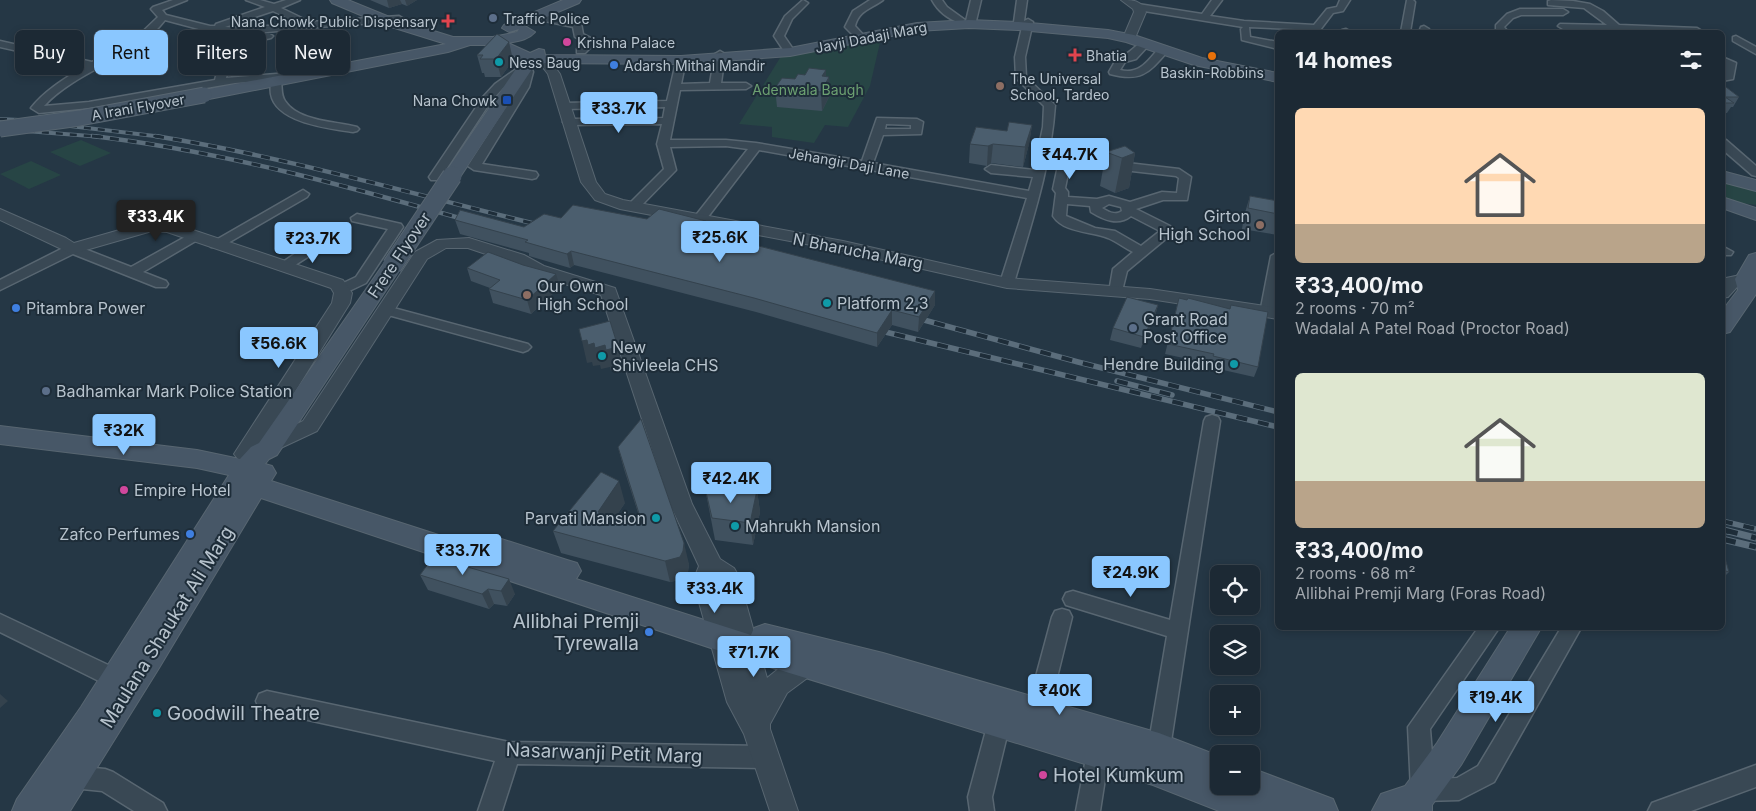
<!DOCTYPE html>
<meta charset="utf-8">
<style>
:root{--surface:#1c2934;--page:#293540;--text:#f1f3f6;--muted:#a0a6ac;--line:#3a454f;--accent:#8ac7ff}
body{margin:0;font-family:Inter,sans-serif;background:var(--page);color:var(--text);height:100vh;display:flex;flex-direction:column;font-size:19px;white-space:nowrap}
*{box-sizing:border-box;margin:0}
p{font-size:16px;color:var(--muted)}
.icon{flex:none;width:28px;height:28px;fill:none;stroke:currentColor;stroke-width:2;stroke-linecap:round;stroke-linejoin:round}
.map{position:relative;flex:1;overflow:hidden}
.side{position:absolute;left:1275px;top:30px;width:450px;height:600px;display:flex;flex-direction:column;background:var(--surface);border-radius:8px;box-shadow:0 2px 8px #0003,0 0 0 1px var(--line)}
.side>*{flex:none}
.hud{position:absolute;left:15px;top:30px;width:475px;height:45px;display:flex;gap:10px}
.controls{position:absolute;left:1210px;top:565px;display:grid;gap:10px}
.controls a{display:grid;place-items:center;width:50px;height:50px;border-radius:8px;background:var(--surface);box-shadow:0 2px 8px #0003,0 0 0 1px var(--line);font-size:25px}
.price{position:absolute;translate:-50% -42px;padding:0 11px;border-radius:5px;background:var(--accent);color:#111;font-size:16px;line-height:32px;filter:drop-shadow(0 1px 2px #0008)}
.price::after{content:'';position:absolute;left:50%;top:30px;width:15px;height:11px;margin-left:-8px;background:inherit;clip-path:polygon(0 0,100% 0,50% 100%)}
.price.on{background:#222;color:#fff}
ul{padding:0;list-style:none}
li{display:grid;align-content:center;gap:10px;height:265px;padding:0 20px}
li span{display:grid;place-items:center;height:155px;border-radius:8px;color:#555}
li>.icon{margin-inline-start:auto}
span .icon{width:90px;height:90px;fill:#fffc;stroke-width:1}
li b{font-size:21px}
h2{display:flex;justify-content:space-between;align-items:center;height:60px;padding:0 20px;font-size:21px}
.pill{padding:0 18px;border-radius:8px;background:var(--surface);box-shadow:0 2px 8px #0003,0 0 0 1px var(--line);font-size:18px;line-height:45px}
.pill.on{background:var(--accent);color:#111}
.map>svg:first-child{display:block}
.green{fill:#274545}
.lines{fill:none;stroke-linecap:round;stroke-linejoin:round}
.minor-casing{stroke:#586671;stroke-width:3}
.tertiary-casing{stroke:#586671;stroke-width:2}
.secondary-casing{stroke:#586671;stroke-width:2}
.minor{fill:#394854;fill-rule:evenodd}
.tertiary{fill:#394854;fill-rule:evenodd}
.secondary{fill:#475767;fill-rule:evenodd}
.rail-far3-casing{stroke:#5b6d7b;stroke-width:4}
.rail-far2-casing{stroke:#5b6d7b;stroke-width:4.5}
.rail-far1-casing{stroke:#5b6d7b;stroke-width:5.5}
.rail-casing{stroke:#5b6d7b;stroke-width:7}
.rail-far3{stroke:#1e2d39;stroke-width:2.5;stroke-dasharray:7;stroke-linecap:butt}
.rail-far2{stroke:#1e2d39;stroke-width:3;stroke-dasharray:9;stroke-linecap:butt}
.rail-far1{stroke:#1e2d39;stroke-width:4;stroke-dasharray:11;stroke-linecap:butt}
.rail{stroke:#1e2d39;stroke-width:5;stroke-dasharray:14;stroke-linecap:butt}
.secondary-bridge-far1-casing{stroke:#586671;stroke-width:17;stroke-linecap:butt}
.secondary-bridge-casing{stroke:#586671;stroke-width:21;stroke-linecap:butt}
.secondary-bridge-far1{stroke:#475767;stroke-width:15}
.secondary-bridge{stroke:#475767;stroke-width:19}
.wall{fill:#40515f}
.shaded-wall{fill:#34424d}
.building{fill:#4b5e6e;stroke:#34424d}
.service-dot{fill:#5c6f8a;stroke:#1e2d39;stroke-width:2}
.health-dot{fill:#e0444e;stroke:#1e2d39;stroke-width:2}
.hotel-dot{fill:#d1479c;stroke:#1e2d39;stroke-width:2}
.food-dot{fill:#e8710a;stroke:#1e2d39;stroke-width:2}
.culture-dot{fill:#0f9aa8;stroke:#1e2d39;stroke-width:2}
.shop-dot{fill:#3f7fe0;stroke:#1e2d39;stroke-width:2}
.education-dot{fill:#8d6e63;stroke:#1e2d39;stroke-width:2}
.transit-dot{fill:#1a4fb4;stroke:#1e2d39;stroke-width:2}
.labels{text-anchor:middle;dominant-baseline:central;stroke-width:4;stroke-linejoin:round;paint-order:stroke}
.far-poi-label{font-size:14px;fill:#b7c3cd;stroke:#1e2d39;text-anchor:start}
.far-street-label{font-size:14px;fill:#b7c3cd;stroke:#1e2d39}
.far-park-label{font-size:14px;fill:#6ca071;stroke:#1e2d39}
.poi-label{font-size:16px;fill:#b7c3cd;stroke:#1e2d39;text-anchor:start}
.street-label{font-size:16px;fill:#b7c3cd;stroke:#1e2d39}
.near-poi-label{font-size:19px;fill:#b7c3cd;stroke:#1e2d39;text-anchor:start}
.near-street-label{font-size:19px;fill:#b7c3cd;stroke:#1e2d39}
</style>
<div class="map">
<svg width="1756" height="811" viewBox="0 0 1756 811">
<rect width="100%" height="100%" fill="#253745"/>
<!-- green -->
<g class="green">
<polygon points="882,34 870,86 848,127 825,125 814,143 772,137 772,127 739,124 783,53"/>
<polygon points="81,140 111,153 80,166 50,152"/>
<polygon points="31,161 61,175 29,189 0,174"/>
<polygon points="1723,180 1756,191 1756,205 1741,203 1723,197"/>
</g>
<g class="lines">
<defs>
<g id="minor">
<path d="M173,0H187L162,10L166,15L210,26H215L216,24L265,7L246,0H260L274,4L286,0H300L281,8L310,22L399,16L404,19L399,22L341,25L245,34L210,32L165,20C135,59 78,69 44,106L89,102L215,80L218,68L207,64V58L247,38L268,33L273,36L271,38L253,42L217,61L228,67L226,78L314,71L315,73L310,76L280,79C283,86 280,94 285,101C299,122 335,121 357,127L359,129L357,131L353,132C326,128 260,121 272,80L235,83L89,108L39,113L31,108C45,90 66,78 85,66L0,47V41L92,62L136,38L158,17L151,9L153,7ZM273,11L298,23L245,28L225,27Z"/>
<polygon points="803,0 808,3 792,19 784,36 795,52 794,54 786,54 774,36 785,16"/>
<path d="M870,0H883C871,9 859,10 855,26L867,39L862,42L859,41L845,27L853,11Z"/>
<path d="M932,0H942L947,7L965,20L960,23C948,19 938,11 932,0Z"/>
<polygon points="971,0 981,0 976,21 971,24 966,21"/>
<path d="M1017,0H1027L1024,21L1028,19L1033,22L1025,57L1026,77L1055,105C1051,167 1031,224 1014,283L1007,287L1000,283L1027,198L759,150L704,222L699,223L693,219L748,149L726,146L670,147L676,170L638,209L634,210L628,206L630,203L664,169L657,144L662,124L569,125L563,122L569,119L663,118L665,107L564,109L559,106L564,103L667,101L677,58H685L686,60L681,84L710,83L715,54L720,51L725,54L721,83H746L751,86L746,89L680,90L670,140H726L756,143L862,161L877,118L917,119L923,122L921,134L883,135L873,163L1029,191L1033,177L991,173L985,169L991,165L1034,170L1043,127L1044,106L1016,78L1015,57L1023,23L1019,25L1014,22ZM886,124L911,125V129H885Z"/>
<polygon points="1212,0 1222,0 1210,16 1244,21 1314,25 1327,9 1337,7 1340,0 1350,0 1343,11 1333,13 1320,30 1249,27 1250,37 1278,42 1278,49 1242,40 1241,29 1243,27 1138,10 1133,7 1138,4 1202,14"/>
<polygon points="1407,0 1413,0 1415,2 1410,32 1401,32"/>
<polygon points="1551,0 1573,1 1590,4 1603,11 1619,25 1697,28 1702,31 1660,32 1563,29 1558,26 1560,24 1607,25 1584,8 1548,5 1548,1"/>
<polygon points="1520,9 1563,9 1568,12 1563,15 1521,15 1513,18 1504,27 1508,32 1499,32 1496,29 1496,25 1507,14"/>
<polygon points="548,16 581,23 583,34 597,41 585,53 577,53 577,49 585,42 575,37 573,27 545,21 543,19"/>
<polygon points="1424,26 1429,29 1427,32 1419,32 1421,27"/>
<polygon points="1346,29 1351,32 1340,32 1342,30"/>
<polygon points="1736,36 1756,47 1756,54 1733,41 1733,37"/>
<path d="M1145,41L1150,44L1148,46L1136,59L1125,62L1120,70C1139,75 1148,61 1159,48H1167V52C1148,74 1140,82 1110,74L1109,72L1117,58C1131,54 1134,45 1145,41Z"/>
<polygon points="1722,57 1736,63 1733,79 1722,81 1726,65 1722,64"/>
<polygon points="526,62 530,63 533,72 529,87 482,164 536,172 538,175 536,178 532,179 474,170 468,166 519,87 523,73 503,88 491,101 439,180 431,180 429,177 483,97 495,84"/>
<polygon points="1722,139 1726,140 1756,166 1756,176 1752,175 1722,149"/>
<path d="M1067,156L1179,169L1191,177L1187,200H1163L1136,209L1170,226L1174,232L1127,271L1121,295H1111L1109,292L1113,269L1133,252C1125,248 1117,242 1108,238C1091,231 1064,233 1053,216L1056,193L1053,189L1059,161ZM1070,164L1176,176L1179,178L1177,193L1162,192L1130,202L1109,196L1097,199L1068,197V192L1065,188ZM1067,204L1090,206L1091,212C1104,220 1118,226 1131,216L1160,231L1141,246L1115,231L1095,228L1066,216ZM1109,204L1121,207L1122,211C1115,216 1109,212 1102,208Z"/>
<polygon points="303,190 309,194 307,197 221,247 211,247 209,244"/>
<polygon points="357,214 401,224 403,227 366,283 347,292 337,292 335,289 337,286 356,277 388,229 352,221 351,218"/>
<polygon points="194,232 199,233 201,236 199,239 143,272 166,281 168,284 166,287 156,287 73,254 0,290 0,280 67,246 77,246 131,267"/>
<polygon points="326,235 331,236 333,239 331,242 289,269 284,270 277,266 321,236"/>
<polygon points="1722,246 1733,252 1731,255 1722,255"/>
<path d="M1278,252C1278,271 1283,300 1272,316H1262L1260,313L1271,256Z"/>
<polygon points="386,306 528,344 531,347 528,350 523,352 381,313 379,310 381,307"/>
<polygon points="1212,415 1218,417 1220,421 1170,748 1167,755 1159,758 1151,755 1148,748 1167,636 1066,605 1063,599 1066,593 1073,591 1170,620 1204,421 1206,417"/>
<polygon points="1062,609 1069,611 1072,617 1049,710 1046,717 1038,720 1030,717 1027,710 1052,617 1055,611"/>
<polygon points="0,614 123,672 127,679 123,686 116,688 109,686 0,632"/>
<polygon points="1478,628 1499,628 1430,729 1434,779 1457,778 1478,766 1561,628 1581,628 1494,782 1459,800 1423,801 1415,798 1411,790 1408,727"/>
<polygon points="267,691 509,742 766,746 774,749 777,757 774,765 766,768 517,764 502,811 478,811 495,761 267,711 259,708 256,701 259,694"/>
<polygon points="999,713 1007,716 1010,723 992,797 994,811 970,811 968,797 988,723 991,716"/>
<polygon points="1098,742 1106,746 1109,753 1100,811 1076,811 1087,753 1090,746"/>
<polygon points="1756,765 1756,787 1691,811 1648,811 1652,803"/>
<polygon points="72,766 105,769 113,772 163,803 167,811 134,811 102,791 72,788 64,785 61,777 64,769"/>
</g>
<g id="tertiary">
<path d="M1121,0C1133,0 1141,0 1146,12L1135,38L1129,42L1123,38L1134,12L1133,9Z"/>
<polygon points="531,55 549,59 560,74 596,182 605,194 623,200 843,241 1007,278 1150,289 1278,308 1278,319 1150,299 1007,288 843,251 620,209 595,200 581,182 548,74 541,65 527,62 525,59 527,56"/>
<polygon points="0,209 66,238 74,243 151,221 169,222 343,280 352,293 350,303 265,440 303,421 415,252 437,240 469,238 524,255 544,266 615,288 692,504 720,559 734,568 738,575 767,678 787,662 805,654 814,657 818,665 814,673 787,693 770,724 770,729 798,811 770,811 744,734 727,702 693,581 699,566 670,504 601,295 532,274 512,263 468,248 446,248 427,259 317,431 270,453 263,451 260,447 252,459 245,462 238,459 234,454 332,303 334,293 331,288 167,232 152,231 72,254 0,220"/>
<polygon points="1745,274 1751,275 1754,279 1751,283 1738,286 1728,297 1722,298 1722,282 1726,278"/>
</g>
<g id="secondary">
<path d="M330,0H348L392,18L453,37H493L517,32L519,29L509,32L502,28L504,25L563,0H581L579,3L525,26L535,32C528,40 518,41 508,43L530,53L539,49L544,50L545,55L681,56L790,48L917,23L969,20L1019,22L1108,30L1134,35L1202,58L1278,73V82L1194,65L1126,42L1108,38L1019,30L969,28L917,31L790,56L681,64L536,63L458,180L452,181L446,180L443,176L522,60L491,45H470L448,52L204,100L198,98L196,95L198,92L204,90L446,44L382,24L332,3Z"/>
<polygon points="1722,171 1756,180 1756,191 1722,182"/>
<polygon points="1722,197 1756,208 1756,220 1722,208"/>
<polygon points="1756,253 1756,294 1730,332 1722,334 1722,311 1738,290 1735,279 1749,255"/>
<polygon points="392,260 399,262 402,266 277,455 269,459 265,464 272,466 276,473 271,481 479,548 482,539 492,536 567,560 577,563 581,571 576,579 751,635 754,628 765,624 883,653 1159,733 1219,756 1219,786 1251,786 1251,768 1333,799 1338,811 1219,811 1153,785 747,660 261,498 159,668 70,811 12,811 17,799 81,707 229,475 197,468 0,444 0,426 197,450 240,459 251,447 259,443 385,262"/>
<polygon points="1510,628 1541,628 1461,765 1432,805 1432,811 1372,811 1381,794 1405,786 1437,743"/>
</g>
</defs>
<!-- minor casing -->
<use href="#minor" class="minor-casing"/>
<!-- tertiary casing -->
<use href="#tertiary" class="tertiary-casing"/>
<!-- secondary casing -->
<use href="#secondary" class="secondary-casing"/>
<!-- minor -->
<use href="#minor" class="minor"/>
<!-- tertiary -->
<use href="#tertiary" class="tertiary"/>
<!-- secondary -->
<use href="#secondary" class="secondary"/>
<defs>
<g id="rail-far3">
<polyline points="0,119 77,123"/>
<polyline points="70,126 163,137"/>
<polyline points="0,129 103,137"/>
</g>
<g id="rail-far2">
<path d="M92,136C221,151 346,186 470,221"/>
<path d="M155,136C287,157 415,195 544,226"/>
</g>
<g id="rail-far1">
<polyline points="913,317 1078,362 1278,412"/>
<polyline points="873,329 1278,427"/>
<polyline points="1117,381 1172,395"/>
<polyline points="1722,521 1756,529"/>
<polyline points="1722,530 1729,532"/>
</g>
<g id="rail">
<polyline points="1724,530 1756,538"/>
<polyline points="1722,539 1756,547"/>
</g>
</defs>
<!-- rail-far3 casing -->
<use href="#rail-far3" class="rail-far3-casing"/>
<!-- rail-far2 casing -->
<use href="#rail-far2" class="rail-far2-casing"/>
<!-- rail-far1 casing -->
<use href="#rail-far1" class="rail-far1-casing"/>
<!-- rail casing -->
<use href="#rail" class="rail-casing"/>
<!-- rail-far3 -->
<use href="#rail-far3" class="rail-far3"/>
<!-- rail-far2 -->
<use href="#rail-far2" class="rail-far2"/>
<!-- rail-far1 -->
<use href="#rail-far1" class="rail-far1"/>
<!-- rail -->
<use href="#rail" class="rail"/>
<defs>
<polyline id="secondary-bridge-far1" points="0,129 80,118 204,95"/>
<polyline id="secondary-bridge" points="392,266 452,176"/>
</defs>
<!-- secondary-bridge-far1 casing -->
<use href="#secondary-bridge-far1" class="secondary-bridge-far1-casing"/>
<!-- secondary-bridge casing -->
<use href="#secondary-bridge" class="secondary-bridge-casing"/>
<!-- secondary-bridge-far1 -->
<use href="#secondary-bridge-far1" class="secondary-bridge-far1"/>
<!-- secondary-bridge -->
<use href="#secondary-bridge" class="secondary-bridge"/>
</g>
<!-- wall -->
<g class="wall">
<polygon points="370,0 417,0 407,6 402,4 389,8"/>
<polygon points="497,34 513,60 501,77 485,77 484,73 482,73 477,55"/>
<polygon points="826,77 829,77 830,95 822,111 777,107 775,88 795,79"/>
<polygon points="1722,84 1739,97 1733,107 1731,107 1727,113 1722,113"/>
<polygon points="1032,125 1029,144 1023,167 991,163 987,166 969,163 970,144 1007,131"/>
<polygon points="1106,152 1135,153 1129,188 1115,193 1100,186"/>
<polygon points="1250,196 1278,201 1278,235 1242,229 1244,216"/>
<polygon points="561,218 707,233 935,305 918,332 892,325 877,347 756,312 574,265 570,268 529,256 529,253 460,234 455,220 524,227"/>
<polygon points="467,268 560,287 531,314 493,303 489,289 490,288 471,281"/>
<polygon points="1179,298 1258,367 1254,377 1210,367 1211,364 1165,354"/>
<polygon points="1158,305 1155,316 1141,348 1110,340 1113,328"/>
<polygon points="305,341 295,356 268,354 263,346"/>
<polygon points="618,447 689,564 688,572 684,579 670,582 561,553 553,531 625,503 616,516 641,522 624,469"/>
<polygon points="705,488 757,490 760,512 753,545 715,540"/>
<polygon points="1722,557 1729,572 1722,579"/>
<polygon points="420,575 515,594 507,606 494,604 489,609 428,590"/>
</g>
<!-- shaded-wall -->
<g class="shaded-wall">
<polygon points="387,0 400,0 402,4 389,8"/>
<polygon points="405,0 417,0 407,6"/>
<polygon points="509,42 513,60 501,77 496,59"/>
<polygon points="826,70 826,83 829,77 830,95 822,111 821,92 822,76"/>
<polygon points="1032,125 1029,144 1023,167 1025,147"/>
<polygon points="993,144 991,163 987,166 988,146"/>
<polygon points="1135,153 1129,188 1115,193 1122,158"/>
<polygon points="706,221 708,235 696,230"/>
<polygon points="571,251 574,265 570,268 567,254"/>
<polygon points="556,274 560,287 531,314 527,300"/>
<polygon points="935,291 935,305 918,332 919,317"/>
<polygon points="1158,305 1155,316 1141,348 1144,337"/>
<polygon points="892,310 892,325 877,347 877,333"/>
<polygon points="301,333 305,341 295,356 291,348"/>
<polygon points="587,340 594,343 618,347 623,369 611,371 610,367 601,369 600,365 593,366 592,362 587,363 582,341"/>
<polygon points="619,481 625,503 604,534 598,512"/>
<polygon points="757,490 760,512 753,545 750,523"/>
<polygon points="684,543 689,564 688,572 684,579 670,582 665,561"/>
<polygon points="509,579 515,594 507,606 501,591"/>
<polygon points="488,589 494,604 489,609 482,594"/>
<polygon points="0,694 8,701 0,708"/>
</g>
<!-- building -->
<g class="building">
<polygon points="497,34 509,42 496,59 480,59 483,55 477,55"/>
<polygon points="809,68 826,70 822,76 829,77 821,92 775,88 782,78 795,79 798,74 805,75"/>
<polygon points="1722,84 1739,97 1725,97 1734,103 1722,103"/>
<polygon points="1009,122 1032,125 1025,147 993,144 988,146 970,144 976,127 1007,131"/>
<polygon points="1125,146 1135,153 1122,158 1106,152"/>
<polygon points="1250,196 1278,201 1278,214 1248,208"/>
<polygon points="573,205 647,219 659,209 706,221 696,230 935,291 919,317 892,310 877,333 754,298 571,251 567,254 525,242 528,240 455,220 460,210 524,227 544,214 561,218"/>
<polygon points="488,252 523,265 556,274 527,300 489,289 500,280 467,268"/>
<polygon points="1127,297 1158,305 1144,337 1113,328"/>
<polygon points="1179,298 1187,300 1188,298 1230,309 1231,305 1268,312 1258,367 1213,356 1214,354 1168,344"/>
<polygon points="610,321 618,347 606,350 605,345 595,348 594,343 588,345 587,340 582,341 579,329"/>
<polygon points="276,332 301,333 291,348 263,346"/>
<polygon points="641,419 684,543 683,551 680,557 665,561 553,531 601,472 619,481 598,512 642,523 618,447"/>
<polygon points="705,488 757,490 750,523 712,518"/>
<polygon points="433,557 509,579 501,591 488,589 482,594 420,575"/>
<polygon points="1722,557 1725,558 1729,572 1722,570"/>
</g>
<!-- markers -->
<g class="service-dot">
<circle cx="493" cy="18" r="5"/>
<circle cx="1133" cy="328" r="5"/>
<circle cx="46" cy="391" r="5"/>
</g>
<g class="health-dot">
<path d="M445.5 13.5h5v5h5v5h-5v5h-5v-5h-5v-5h5z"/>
<path d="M1072.5 47.5h5v5h5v5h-5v5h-5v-5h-5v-5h5z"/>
</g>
<g class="hotel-dot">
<circle cx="567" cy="42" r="5"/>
<circle cx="124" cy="490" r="5"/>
<circle cx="1043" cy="775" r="5"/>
</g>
<circle class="food-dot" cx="1212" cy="56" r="5"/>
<g class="culture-dot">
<circle cx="499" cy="62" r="5"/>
<circle cx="827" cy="303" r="5"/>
<circle cx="602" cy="356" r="5"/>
<circle cx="1234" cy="364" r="5"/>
<circle cx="656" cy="518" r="5"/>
<circle cx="735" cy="526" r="5"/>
<circle cx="157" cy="713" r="5"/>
</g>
<g class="shop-dot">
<circle cx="614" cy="65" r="5"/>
<circle cx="16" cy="308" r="5"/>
<circle cx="190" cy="534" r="5"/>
<circle cx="649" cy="632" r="5"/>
</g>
<g class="education-dot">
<circle cx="1000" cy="86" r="5"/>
<circle cx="1260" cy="225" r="5"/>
<circle cx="527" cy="295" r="5"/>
</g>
<rect class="transit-dot" x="502" y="95" width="10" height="10" rx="2.5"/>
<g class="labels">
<!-- far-poi labels -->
<g class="far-poi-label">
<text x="503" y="18">Traffic Police</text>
<text x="438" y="21" text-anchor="end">Nana Chowk Public Dispensary</text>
<text x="577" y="42">Krishna Palace</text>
<text x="1086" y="55">Bhatia</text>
<text x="509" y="62">Ness Baug</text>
<text x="624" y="65">Adarsh Mithai Mandir</text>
<text x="1212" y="72" text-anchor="middle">Baskin-Robbins</text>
<text x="1010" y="78">The Universal<tspan x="1010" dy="16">School, Tardeo</tspan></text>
<text x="497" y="100" text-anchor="end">Nana Chowk</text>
</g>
<!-- far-street labels -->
<g class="far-street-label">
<text transform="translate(871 37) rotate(-11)">Javji Dadaji Marg</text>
<text transform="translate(138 107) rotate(-10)">A Irani Flyover</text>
<text transform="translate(849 163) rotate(10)">Jehangir Daji Lane</text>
</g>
<!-- far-park labels -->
<g class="far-park-label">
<text x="808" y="89">Adenwala Baugh</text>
</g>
<!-- poi labels -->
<g class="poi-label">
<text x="1250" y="216" text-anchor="end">Girton<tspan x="1250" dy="18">High School</tspan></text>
<text x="537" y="286">Our Own<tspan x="537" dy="18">High School</tspan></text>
<text x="837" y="303">Platform 2,3</text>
<text x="26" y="308">Pitambra Power</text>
<text x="1143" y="319">Grant Road<tspan x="1143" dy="18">Post Office</tspan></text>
<text x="612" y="347">New<tspan x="612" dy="18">Shivleela CHS</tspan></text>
<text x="1224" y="364" text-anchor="end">Hendre Building</text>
<text x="56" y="391">Badhamkar Mark Police Station</text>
<text x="134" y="490">Empire Hotel</text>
<text x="646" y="518" text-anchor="end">Parvati Mansion</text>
<text x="745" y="526">Mahrukh Mansion</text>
<text x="180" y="534" text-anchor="end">Zafco Perfumes</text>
</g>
<!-- street labels -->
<g class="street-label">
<text transform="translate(858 251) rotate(11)">N Bharucha Marg</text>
<text transform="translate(399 255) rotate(-56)">Frere Flyover</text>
</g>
<!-- near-poi labels -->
<g class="near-poi-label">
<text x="639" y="621" text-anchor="end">Allibhai Premji<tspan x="639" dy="22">Tyrewalla</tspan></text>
<text x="167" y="713">Goodwill Theatre</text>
<text x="1053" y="775">Hotel Kumkum</text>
</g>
<!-- near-street labels -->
<g class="near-street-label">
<text transform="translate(167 627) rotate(-58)">Maulana Shaukat Ali Marg</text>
<text transform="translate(604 753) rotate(2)">Nasarwanji Petit Marg</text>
</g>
</g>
</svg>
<div class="controls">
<a><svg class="icon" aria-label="locate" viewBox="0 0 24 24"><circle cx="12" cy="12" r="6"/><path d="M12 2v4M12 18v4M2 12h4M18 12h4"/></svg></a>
<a><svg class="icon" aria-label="layers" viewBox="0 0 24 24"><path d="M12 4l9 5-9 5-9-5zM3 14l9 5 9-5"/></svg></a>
<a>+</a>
<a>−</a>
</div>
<b class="price" style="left:619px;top:134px">₹33.7K</b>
<b class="price" style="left:1070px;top:180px">₹44.7K</b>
<b class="price on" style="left:156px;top:242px">₹33.4K</b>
<b class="price" style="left:720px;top:263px">₹25.6K</b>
<b class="price" style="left:313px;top:264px">₹23.7K</b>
<b class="price" style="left:279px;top:369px">₹56.6K</b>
<b class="price" style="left:124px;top:456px">₹32K</b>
<b class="price" style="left:731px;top:504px">₹42.4K</b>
<b class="price" style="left:463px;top:576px">₹33.7K</b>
<b class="price" style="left:1131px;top:598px">₹24.9K</b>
<b class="price" style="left:715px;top:614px">₹33.4K</b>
<b class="price" style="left:754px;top:678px">₹71.7K</b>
<b class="price" style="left:1060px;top:716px">₹40K</b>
<b class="price" style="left:1496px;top:723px">₹19.4K</b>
<div class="hud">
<a class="pill">Buy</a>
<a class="pill on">Rent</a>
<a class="pill">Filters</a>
<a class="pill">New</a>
</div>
<section class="side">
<h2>14 homes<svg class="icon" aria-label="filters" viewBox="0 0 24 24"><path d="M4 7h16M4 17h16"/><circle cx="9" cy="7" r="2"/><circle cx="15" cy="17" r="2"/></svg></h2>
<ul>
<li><span style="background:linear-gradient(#ffd9b3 75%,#b9a48a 0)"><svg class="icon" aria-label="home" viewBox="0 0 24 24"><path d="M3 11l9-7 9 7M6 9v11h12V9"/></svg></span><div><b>₹33,400/mo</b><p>2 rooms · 70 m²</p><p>Wadalal A Patel Road (Proctor Road)</p></div></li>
<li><span style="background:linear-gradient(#dfe7d0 70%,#b9a48a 0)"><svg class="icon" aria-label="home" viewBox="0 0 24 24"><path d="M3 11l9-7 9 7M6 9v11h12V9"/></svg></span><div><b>₹33,400/mo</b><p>2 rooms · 68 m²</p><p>Allibhai Premji Marg (Foras Road)</p></div></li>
</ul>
</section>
</div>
